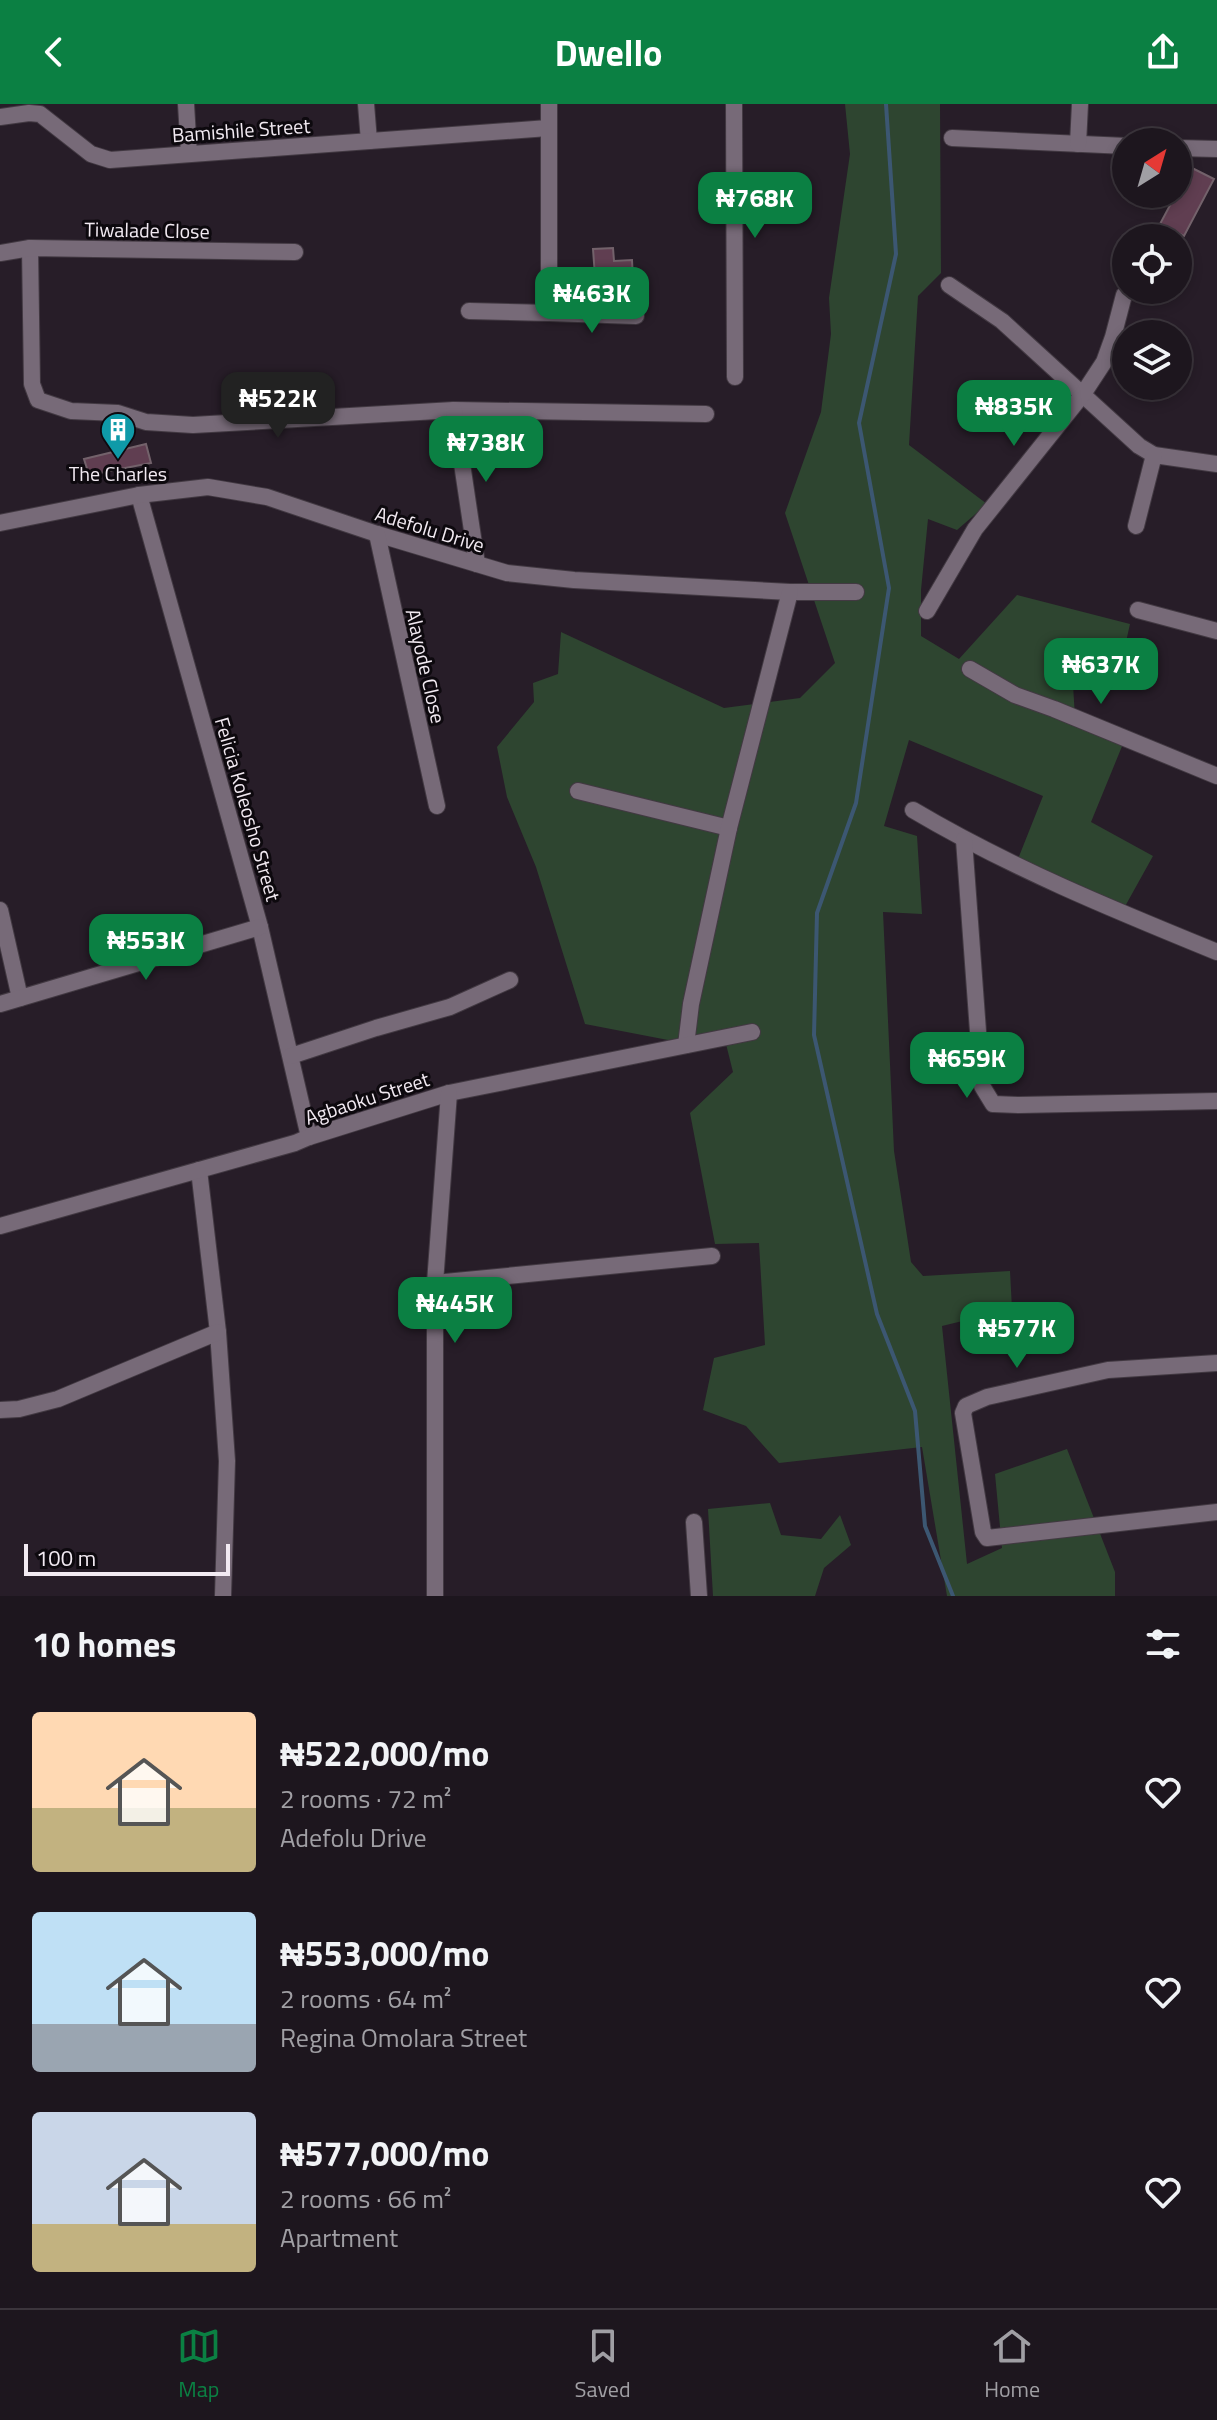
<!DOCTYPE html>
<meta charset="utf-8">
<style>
:root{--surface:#1d161e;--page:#251f27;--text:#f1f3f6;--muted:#a09fa4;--line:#3b353c;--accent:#0b8043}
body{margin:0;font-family:"Titillium Web",sans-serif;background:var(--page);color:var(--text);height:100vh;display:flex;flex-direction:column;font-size:30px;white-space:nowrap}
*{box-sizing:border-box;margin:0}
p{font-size:26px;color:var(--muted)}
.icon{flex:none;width:44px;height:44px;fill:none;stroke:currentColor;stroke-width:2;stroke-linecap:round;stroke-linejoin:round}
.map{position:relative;height:1492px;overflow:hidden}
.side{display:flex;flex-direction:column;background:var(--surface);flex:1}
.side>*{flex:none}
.needle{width:52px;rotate:37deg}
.buttons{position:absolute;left:1112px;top:24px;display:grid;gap:16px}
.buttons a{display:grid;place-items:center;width:80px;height:80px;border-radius:50%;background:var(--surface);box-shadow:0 4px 12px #0003,0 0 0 2px var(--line);font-size:40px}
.scale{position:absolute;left:24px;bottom:20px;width:206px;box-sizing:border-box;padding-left:8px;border:4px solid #f2eaf2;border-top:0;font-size:22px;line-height:28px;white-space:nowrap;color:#f2eaf2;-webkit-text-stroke:6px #0d090e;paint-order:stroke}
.price{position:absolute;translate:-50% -68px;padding:0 18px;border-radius:16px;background:var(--accent);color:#fff;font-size:26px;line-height:52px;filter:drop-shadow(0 2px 4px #0008)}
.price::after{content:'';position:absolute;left:50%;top:48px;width:24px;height:18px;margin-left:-12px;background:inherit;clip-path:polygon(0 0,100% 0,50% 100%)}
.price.on{background:#222;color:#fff}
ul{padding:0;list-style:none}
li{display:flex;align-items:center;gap:24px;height:200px;padding:0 32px}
li span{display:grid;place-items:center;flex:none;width:224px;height:160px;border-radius:8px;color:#555}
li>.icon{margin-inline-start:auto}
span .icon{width:96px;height:96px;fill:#fffc;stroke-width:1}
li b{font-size:34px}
h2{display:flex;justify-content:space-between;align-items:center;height:96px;padding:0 32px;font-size:34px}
header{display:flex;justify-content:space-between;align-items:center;height:104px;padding:0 32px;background:var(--accent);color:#fff;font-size:36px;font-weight:700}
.menu{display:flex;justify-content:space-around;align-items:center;height:112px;border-top:2px solid var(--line);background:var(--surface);font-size:22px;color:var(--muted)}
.menu a{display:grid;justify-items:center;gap:4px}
.menu .on{color:var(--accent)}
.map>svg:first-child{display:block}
.green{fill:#2e4530}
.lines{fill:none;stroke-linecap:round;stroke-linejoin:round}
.stream{stroke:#3c5772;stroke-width:4}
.building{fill:#603e51;stroke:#73626b;stroke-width:2}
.minor-casing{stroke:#423942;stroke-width:18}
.minor{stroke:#776a78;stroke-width:16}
.labels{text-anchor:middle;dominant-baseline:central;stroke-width:6;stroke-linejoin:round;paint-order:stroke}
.street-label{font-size:20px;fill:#f2eaf2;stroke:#0d090e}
.poi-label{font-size:20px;fill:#f2eaf2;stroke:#0d090e}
</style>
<header><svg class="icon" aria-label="back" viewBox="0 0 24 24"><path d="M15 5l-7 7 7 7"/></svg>Dwello<svg class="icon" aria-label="share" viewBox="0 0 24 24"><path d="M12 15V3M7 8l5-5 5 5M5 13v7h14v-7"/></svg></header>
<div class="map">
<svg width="1217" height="1492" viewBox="0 0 1217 1492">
<rect width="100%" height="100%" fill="#271d28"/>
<!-- green -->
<g class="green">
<polygon points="845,0 940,0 941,169 918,192 909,341 987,400 957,426 928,415 921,486 921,532 959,555 1017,491 1130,520 1119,569 1072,563 1075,614 1125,635 1091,718 1153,752 1123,806 1016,760 1043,692 909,636 884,722 917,732 922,810 883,808 894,1047 911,1158 923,1172 1010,1167 1012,1205 942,1222 967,1460 1002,1444 995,1370 1067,1345 1115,1468 1115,1492 947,1492 922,1343 779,1359 746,1322 703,1306 714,1254 765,1241 759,1139 715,1140 690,1009 733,968 723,928 668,936 585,920 536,763 507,693 497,643 534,598 533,579 558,570 561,528 724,604 800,594 835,559 785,409 821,308 831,230 829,194 850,50"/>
<polygon points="770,1399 781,1431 821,1435 840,1411 851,1441 824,1464 815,1492 713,1492 708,1405"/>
</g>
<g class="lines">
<!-- stream -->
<polyline class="stream" points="886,0 896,150 859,319 889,484 856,699 817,809 814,931 877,1210 915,1307 925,1422 953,1492"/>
</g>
<!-- building -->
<g class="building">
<polygon points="1190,63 1214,75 1184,132 1160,120 1176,90 1178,90 1178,86"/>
<polygon points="613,144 614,157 632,156 633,175 641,174 643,203 636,201 597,200 593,145"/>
<polygon points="146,340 151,359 89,371 84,355"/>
</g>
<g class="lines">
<defs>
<g id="minor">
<polyline points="186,0 189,50"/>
<polyline points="366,0 369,37"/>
<polyline points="734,0 735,273"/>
<polyline points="0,13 29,9 40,10 91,50 110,56 548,24"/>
<polyline points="952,34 1126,42"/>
<polyline points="1078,40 1080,0"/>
<polyline points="1178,44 1217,45"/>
<polyline points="30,144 32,280 38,296 71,307 118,309 146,318 193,321 454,306 706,310"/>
<polyline points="0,149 30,144 295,148"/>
<polyline points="949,181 1002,217 1139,342 1154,351 1217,360"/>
<polyline points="469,207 549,209 549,0"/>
<polyline points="549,209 636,212"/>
<polyline points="454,306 477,460"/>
<polyline points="139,391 260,823 309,1033"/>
<polyline points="0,419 139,391 208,383 267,393 377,430 507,469 574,476 790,488 856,488"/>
<polyline points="1136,422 1154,351"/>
<polyline points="377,430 437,702"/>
<polyline points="1138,506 1217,527"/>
<polyline points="927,507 975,425 1083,290 1104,258 1113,233 1124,191"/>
<polyline points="970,565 1015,591 1054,605 1217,672"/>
<polyline points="578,687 729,724"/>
<path d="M913,706C1009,763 1114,806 1217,848"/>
<polyline points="964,736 982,982 993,1000 1019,1001 1217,997"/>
<polyline points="0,806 20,894"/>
<polyline points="0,900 260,823"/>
<polyline points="686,941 691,900 729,724 790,488"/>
<polyline points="291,952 376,924 450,903 510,876"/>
<polyline points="199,1066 218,1228 227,1357 223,1492"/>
<polyline points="0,1122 295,1039 309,1033 449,989 752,928"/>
<polyline points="435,1179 712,1152"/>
<polyline points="1217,1259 1108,1266 987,1293 966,1302 963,1309 983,1428 987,1434 1217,1408"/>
<polyline points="0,1306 19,1305 58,1295 218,1228"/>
<polyline points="694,1418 699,1492"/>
<polyline points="435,1492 435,1179 449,989"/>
</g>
</defs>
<!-- minor casing -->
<use href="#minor" class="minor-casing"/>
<!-- minor -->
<use href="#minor" class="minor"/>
</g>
<!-- icons -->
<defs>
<symbol id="building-pin" viewBox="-11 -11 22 30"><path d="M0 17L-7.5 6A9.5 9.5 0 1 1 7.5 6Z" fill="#0f9aa8" stroke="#0d090e"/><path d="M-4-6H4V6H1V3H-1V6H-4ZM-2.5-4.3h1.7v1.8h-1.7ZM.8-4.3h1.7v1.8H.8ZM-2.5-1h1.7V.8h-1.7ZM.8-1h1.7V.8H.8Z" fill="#fff"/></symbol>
</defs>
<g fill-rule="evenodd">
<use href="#building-pin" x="98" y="306" width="40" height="54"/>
</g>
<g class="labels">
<!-- street labels -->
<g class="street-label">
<text transform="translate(241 26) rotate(-4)">Bamishile Street</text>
<text transform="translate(147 126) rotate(1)">Tiwalade Close</text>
<text transform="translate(430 425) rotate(17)">Adefolu Drive</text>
<text transform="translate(426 562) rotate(77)">Alayode Close</text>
<text transform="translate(248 705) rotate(74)">Felicia Koleosho Street</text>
<text transform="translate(367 994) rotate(-18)">Agbaoku Street</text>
</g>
<!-- poi labels -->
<g class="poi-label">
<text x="118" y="369">The Charles</text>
</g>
</g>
</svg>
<div class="buttons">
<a><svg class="needle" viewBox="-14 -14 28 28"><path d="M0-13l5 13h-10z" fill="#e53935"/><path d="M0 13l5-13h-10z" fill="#a09fa4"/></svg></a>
<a><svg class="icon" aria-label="locate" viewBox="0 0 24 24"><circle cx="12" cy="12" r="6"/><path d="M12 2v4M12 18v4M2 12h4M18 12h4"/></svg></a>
<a><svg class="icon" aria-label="layers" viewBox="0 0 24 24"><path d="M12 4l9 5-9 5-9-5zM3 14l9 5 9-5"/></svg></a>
</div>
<div class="scale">100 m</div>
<b class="price" style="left:755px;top:136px">₦768K</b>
<b class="price" style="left:592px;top:231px">₦463K</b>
<b class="price on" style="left:278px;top:336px">₦522K</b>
<b class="price" style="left:1014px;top:344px">₦835K</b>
<b class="price" style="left:486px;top:380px">₦738K</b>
<b class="price" style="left:1101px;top:602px">₦637K</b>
<b class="price" style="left:146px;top:878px">₦553K</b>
<b class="price" style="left:967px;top:996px">₦659K</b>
<b class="price" style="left:455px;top:1241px">₦445K</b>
<b class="price" style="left:1017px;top:1266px">₦577K</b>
</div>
<section class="side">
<h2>10 homes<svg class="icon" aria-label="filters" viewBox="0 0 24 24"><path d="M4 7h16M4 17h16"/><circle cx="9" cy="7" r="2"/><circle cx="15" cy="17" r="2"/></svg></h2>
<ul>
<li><span style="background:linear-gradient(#ffd9b3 60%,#c2b280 0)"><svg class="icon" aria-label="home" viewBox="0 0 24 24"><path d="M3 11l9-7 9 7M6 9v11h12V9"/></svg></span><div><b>₦522,000/mo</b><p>2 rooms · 72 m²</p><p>Adefolu Drive</p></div><svg class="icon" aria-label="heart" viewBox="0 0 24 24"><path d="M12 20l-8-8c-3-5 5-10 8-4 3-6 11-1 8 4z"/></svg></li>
<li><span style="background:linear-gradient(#bfe0f5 70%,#9aa5b1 0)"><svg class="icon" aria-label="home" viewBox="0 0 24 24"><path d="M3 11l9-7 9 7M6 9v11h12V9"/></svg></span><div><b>₦553,000/mo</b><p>2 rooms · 64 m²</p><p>Regina Omolara Street</p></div><svg class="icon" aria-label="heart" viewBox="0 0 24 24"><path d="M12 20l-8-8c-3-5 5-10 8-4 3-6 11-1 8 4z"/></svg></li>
<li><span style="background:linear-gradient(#c9d6e8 70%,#c2b280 0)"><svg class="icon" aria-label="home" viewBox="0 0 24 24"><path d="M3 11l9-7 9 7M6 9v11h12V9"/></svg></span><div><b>₦577,000/mo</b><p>2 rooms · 66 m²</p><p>Apartment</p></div><svg class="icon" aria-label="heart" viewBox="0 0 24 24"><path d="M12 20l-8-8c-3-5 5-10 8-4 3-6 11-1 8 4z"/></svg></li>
</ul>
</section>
<nav class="menu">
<a class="on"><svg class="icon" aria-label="map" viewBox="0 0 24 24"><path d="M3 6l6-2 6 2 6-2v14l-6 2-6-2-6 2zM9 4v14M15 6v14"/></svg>Map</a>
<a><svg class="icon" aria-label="saved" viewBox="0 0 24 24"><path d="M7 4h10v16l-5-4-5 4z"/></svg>Saved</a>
<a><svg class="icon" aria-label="home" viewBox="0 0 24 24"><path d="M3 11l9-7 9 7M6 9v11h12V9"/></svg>Home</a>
</nav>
